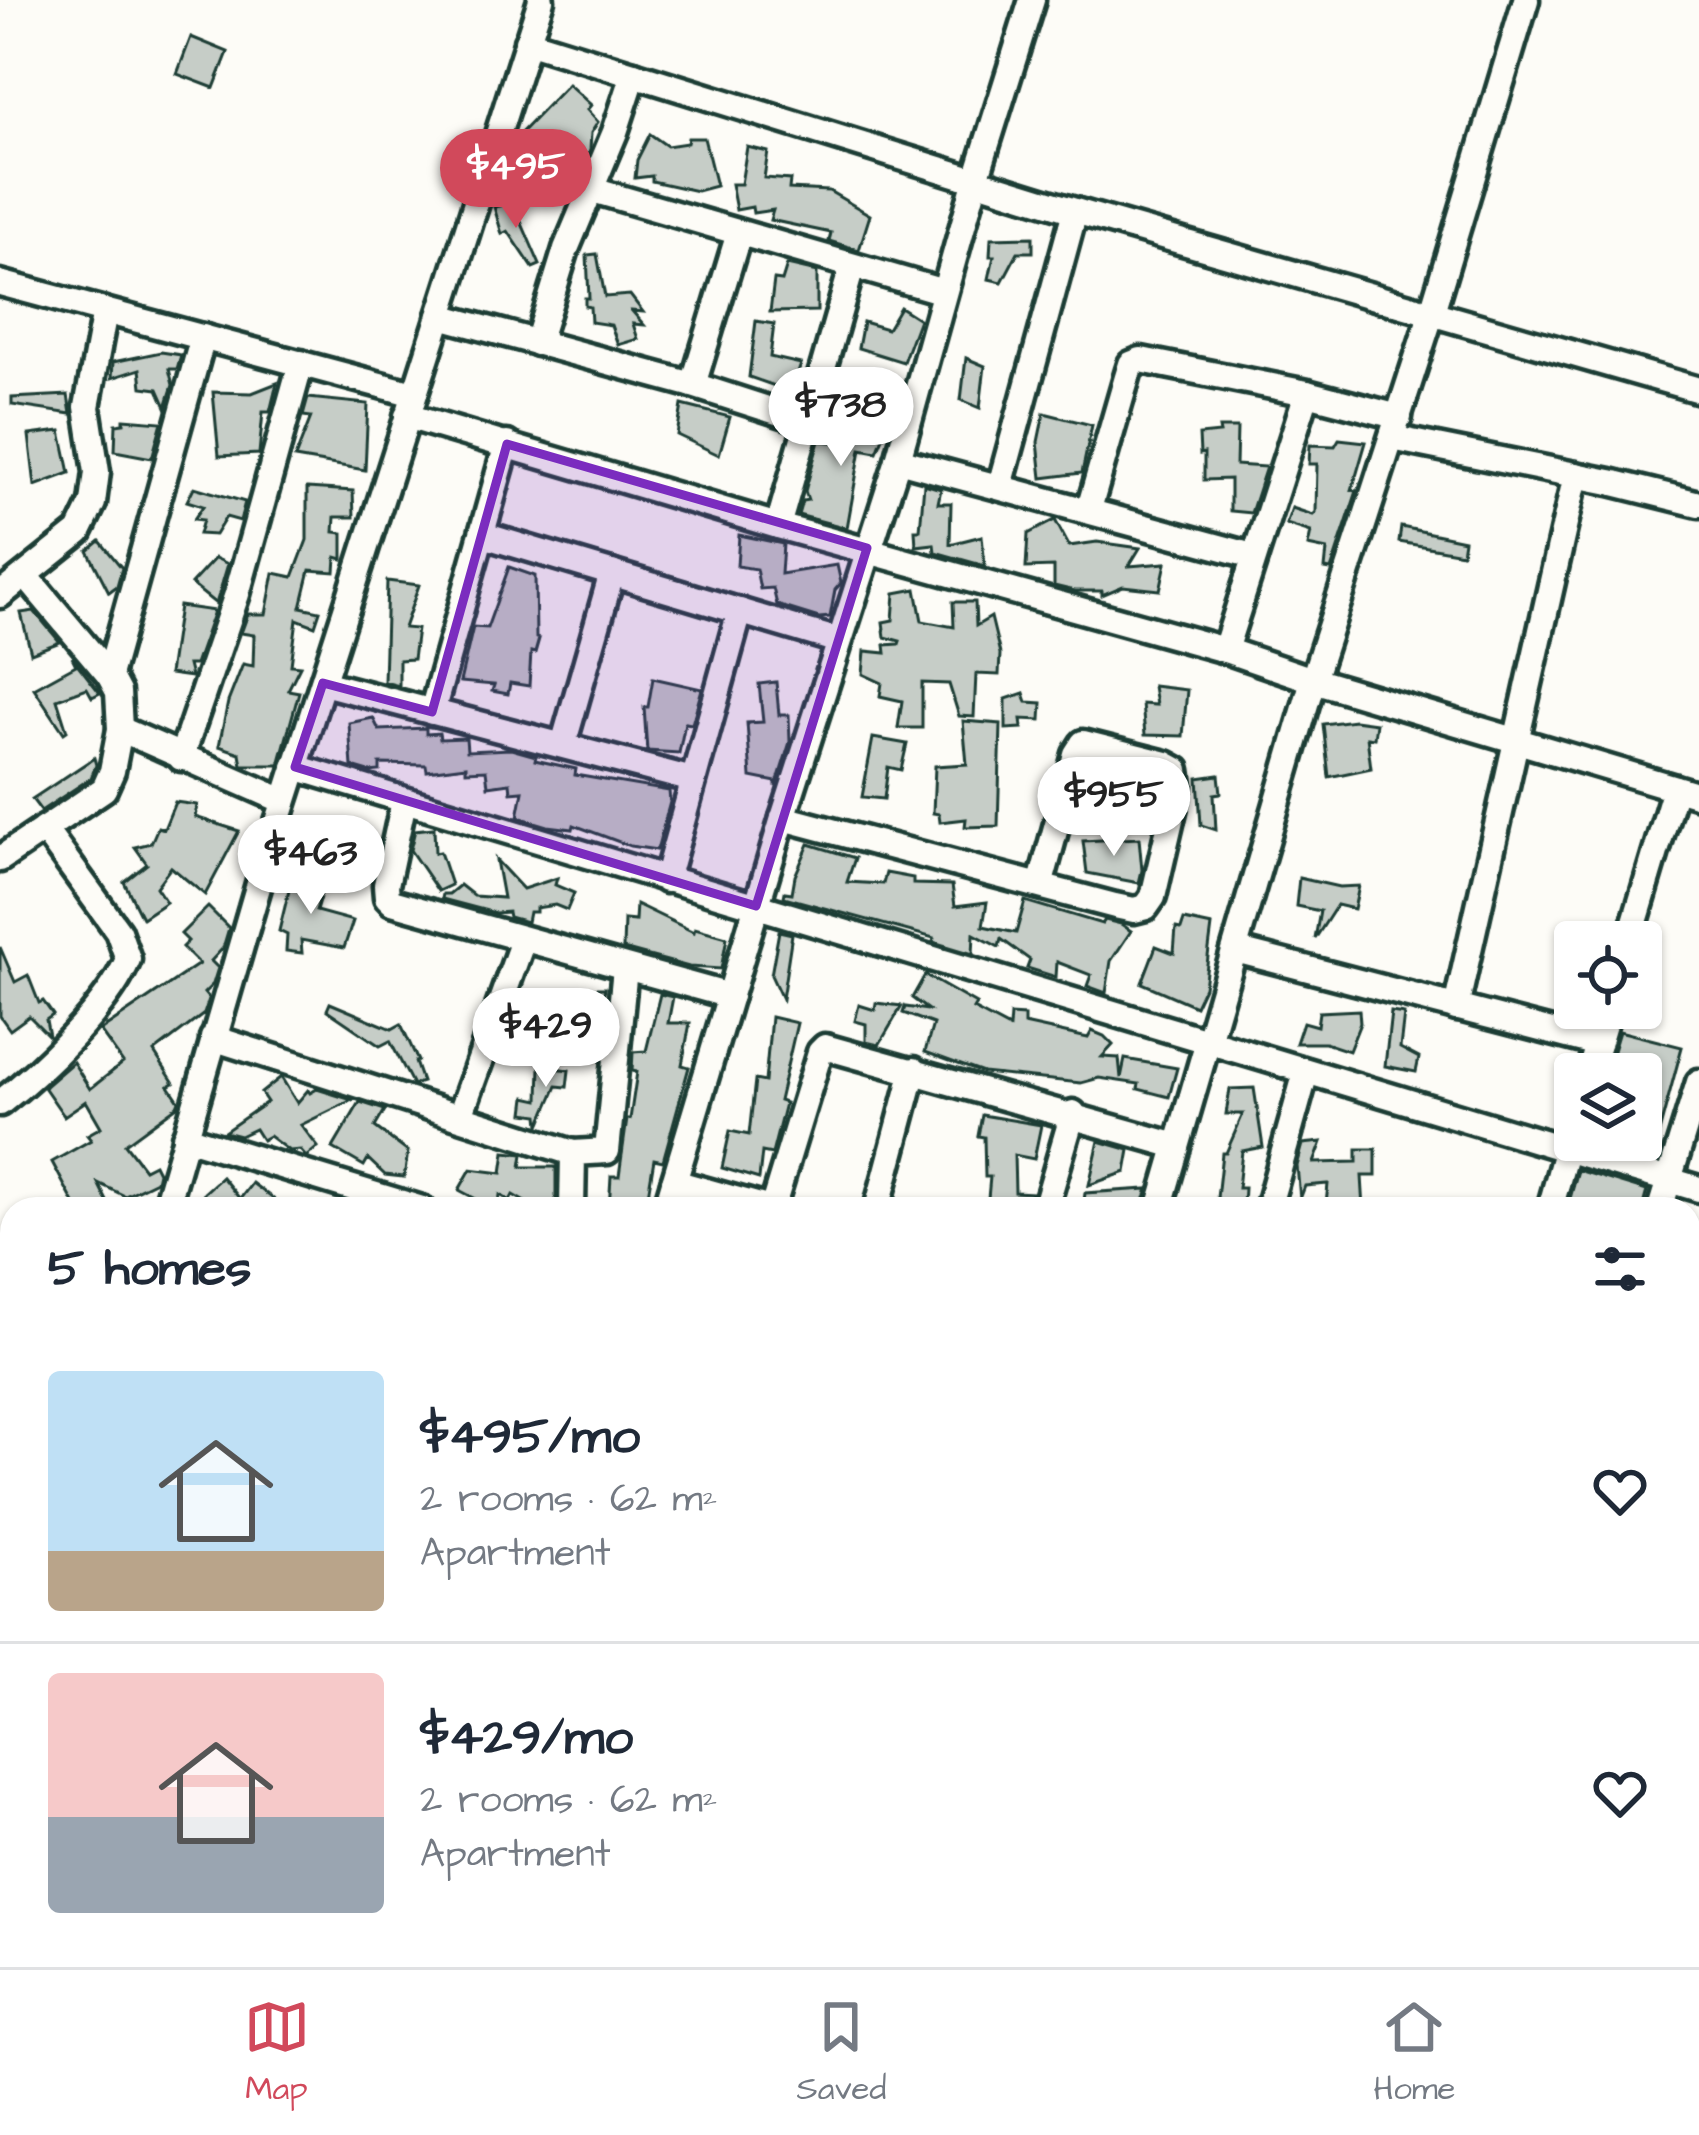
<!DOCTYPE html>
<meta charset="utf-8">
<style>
:root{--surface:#fff;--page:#f2f2f3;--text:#1f2937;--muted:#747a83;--line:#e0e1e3;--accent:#d1495b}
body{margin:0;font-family:"Architects Daughter",sans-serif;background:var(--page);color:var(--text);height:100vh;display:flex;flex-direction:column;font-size:45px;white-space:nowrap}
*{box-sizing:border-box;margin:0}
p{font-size:39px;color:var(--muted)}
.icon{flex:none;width:66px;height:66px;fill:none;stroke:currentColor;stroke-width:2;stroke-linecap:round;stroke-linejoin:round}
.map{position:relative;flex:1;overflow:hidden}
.sheet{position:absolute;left:0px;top:1197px;width:1701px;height:771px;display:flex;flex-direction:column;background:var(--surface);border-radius:36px 36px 0 0;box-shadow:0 3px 9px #0004}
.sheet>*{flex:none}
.tools{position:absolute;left:1554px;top:921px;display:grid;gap:24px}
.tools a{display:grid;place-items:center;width:108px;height:108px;border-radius:12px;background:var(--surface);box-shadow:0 3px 9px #0004;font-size:60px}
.price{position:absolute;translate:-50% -102px;padding:0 27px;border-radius:42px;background:#fff;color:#222;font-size:39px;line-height:78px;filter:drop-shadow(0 3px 6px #0008)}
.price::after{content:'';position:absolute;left:50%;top:72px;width:36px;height:27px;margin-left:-18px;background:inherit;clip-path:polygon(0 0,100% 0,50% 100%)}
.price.selected{background:var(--accent);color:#fff}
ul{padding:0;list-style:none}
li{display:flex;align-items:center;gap:36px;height:300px;padding:0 48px}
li+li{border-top:3px solid var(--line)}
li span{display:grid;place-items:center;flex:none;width:336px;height:240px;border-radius:12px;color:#555}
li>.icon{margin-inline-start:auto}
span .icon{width:144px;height:144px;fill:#fffc;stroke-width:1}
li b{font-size:51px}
h2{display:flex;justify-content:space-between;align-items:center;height:144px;padding:0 48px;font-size:51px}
.dock{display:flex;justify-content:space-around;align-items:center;height:168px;border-top:3px solid var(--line);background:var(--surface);font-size:33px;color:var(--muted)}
.dock a{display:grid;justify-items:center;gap:6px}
.dock .selected{color:var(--accent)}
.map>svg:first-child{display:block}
.building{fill:#c6cdc7;stroke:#1f3d34;stroke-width:3}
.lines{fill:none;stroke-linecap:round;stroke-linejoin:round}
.minor-casing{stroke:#1f3d34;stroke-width:33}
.minor{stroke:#fdfcf7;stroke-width:24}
.marked{fill:#7b2cbf;fill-opacity:0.2;stroke:#7b2cbf;stroke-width:9;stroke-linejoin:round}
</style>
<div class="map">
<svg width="1699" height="1967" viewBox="0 0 1699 1967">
<rect width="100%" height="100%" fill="#fdfcf7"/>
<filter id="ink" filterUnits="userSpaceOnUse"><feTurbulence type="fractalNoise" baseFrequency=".00833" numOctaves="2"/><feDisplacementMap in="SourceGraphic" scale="24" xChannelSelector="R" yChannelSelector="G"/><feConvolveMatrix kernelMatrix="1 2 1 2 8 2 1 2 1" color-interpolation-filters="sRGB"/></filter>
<g filter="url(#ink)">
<!-- building -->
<g class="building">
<polygon points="191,37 228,52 214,88 177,74"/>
<polygon points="568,84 591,105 587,110 598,122 591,133 590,150 582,168 567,167 571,183 529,196 511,148 513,141"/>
<polygon points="650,134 667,146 687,143 688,138 704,138 716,186 697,191 652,181 652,176 635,178 637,160"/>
<polygon points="747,147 768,152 764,178 790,180 789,189 829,191 870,215 859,250 829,241 831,233 770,220 773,210 753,213 752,207 736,210 731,184 741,184"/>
<polygon points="513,203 540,265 533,268 508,231 502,234 494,207"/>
<polygon points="1033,237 1033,252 1018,252 1002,282 989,279 994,256 990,256 991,238"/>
<polygon points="597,254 605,297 630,295 643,312 632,311 644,325 633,324 638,339 618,345 611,325 591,322 590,307 585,306 585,298 589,298 587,255"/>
<polygon points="787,265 817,272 817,311 770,312 774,280 782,281"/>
<polygon points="900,307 919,319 903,362 858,348 863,322 887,329"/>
<polygon points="756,321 774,324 770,357 801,364 792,392 749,377"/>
<polygon points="161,352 181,355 177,369 169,369 173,385 166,407 158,389 142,387 140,369 112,378 113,362"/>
<polygon points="966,358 985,366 980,408 961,400"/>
<polygon points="277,383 270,412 263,412 259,454 219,456 213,392 252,393"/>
<polygon points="68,395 71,414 12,405 12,398"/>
<polygon points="308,398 368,404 365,470 295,458 311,417 303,416"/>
<polygon points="682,405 730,417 719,455 677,435"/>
<polygon points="853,410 893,413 877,452 861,449 847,528 798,515 802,501 808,500 805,491 819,441 832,442 833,435 850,437"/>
<polygon points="1044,413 1092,425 1082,473 1042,478 1038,442"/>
<polygon points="124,419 162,422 152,458 115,451 116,424 124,423"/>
<polygon points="1219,428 1237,428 1236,465 1266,467 1251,513 1230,511 1230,479 1204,480 1204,453 1200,454 1199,435 1220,433"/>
<polygon points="61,431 70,473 35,486 29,435"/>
<polygon points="1339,439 1366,442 1352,490 1357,491 1331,570 1325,569 1327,550 1308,546 1311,532 1286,524 1292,508 1313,515 1316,512 1317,464 1309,464 1310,445 1335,446"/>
<polygon points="924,484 941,489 938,503 951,503 950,544 982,536 985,566 935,552 934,544 916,546 915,530 920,530"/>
<polygon points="194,487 245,502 240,521 226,517 215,535 199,534 203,520 194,519 203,506 187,501"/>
<polygon points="307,488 353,491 354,517 335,517 334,532 343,533 343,559 336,557 335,572 310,570 301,607 320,611 315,626 297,619 291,665 300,666 288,690 299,692 279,765 242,765 240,753 219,746 228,702 243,664 253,666 254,635 241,633 248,614 266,614 274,573 293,577 307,540"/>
<polygon points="1055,520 1069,546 1097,542 1140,548 1129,566 1166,563 1160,590 1123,586 1102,595 1102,591 1075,591 1054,586 1054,567 1026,568 1028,534"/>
<polygon points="1401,527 1464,540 1462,553 1399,542"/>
<polygon points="739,535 783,544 781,574 837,565 841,583 835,590 830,617 819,618 777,605 773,588 760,589 756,569 737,566"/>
<polygon points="100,541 122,568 117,586 109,592 88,551"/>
<polygon points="215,558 228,564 216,604 191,584"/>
<polygon points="509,567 535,576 536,638 539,639 535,653 531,652 529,686 510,683 508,694 492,691 494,685 460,682 473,627 487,628"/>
<polygon points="387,581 419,585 404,628 417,629 413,659 399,660 399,686 384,682"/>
<polygon points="916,589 922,621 954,627 953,602 975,602 976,626 991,617 1000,654 999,675 976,674 974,717 959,716 949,684 922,683 922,728 898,728 902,701 880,696 882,683 863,674 865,651 886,653 885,645 899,644 900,641 885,637 883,622 893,620 895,593"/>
<polygon points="179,606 214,611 195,665 188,665 191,677 169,674"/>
<polygon points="34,611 60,642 31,653 21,613"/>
<polygon points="72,657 100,693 92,697 87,688 57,699 67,731 64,733 34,688 76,665"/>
<polygon points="653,678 702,689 692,724 685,723 679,753 647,751 644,707 648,707"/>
<polygon points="776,682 779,715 789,715 790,742 776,787 776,782 751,777 747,723 763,722 759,684"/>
<polygon points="1153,686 1187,690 1183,736 1145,735 1142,704 1156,705"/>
<polygon points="1024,693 1027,702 1042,703 1041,720 1021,719 1022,728 1006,729 1006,699"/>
<polygon points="373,718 379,730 426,728 426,734 439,733 440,739 466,738 467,751 511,749 536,756 535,760 576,769 575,775 669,791 670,802 657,850 630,846 574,825 573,829 548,826 518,817 523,791 511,792 510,783 488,786 486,770 466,771 466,766 427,771 426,765 380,764 380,771 369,772 352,767 349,723"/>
<polygon points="1354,720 1376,723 1374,738 1367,737 1371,768 1329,777 1323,724"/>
<polygon points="963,721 1001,724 998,826 965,827 966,819 940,822 939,814 933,813 935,766 967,764"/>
<polygon points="873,738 907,744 901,770 888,767 884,799 862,797"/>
<polygon points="94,758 96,765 91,778 41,811 32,799"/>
<polygon points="1219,775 1221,793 1214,794 1216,830 1201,825 1198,778"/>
<polygon points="175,802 197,805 195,817 239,831 205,895 171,867 156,887 166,902 142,918 124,882 147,864 135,847 151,843 158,827 164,829"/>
<polygon points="434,828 435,853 440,852 451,885 438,891 410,850 415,830"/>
<polygon points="1139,838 1142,870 1139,883 1087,873 1083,841"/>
<polygon points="809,844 855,858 847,882 883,884 886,873 913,878 913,884 952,885 955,906 987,902 983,926 1016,933 1025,901 1102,924 1105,920 1121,924 1131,931 1111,961 1106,993 1087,986 1091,975 1057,962 1056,977 1027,968 1030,960 1001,939 999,947 974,934 973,954 933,942 934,938 784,897 785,892 792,893 795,876"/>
<polygon points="496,860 523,889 557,878 555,885 574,893 567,910 555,905 536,908 536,912 529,912 527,922 509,917 508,912 495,913 442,899 443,894 449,894 460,885 474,896 503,898"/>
<polygon points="293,874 325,880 316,911 353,921 344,948 301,940 302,953 286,951 287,935 279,931"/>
<polygon points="1299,878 1339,887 1359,886 1354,909 1337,905 1315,939 1320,911 1296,906"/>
<polygon points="636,904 694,932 695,928 727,937 721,969 689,967 623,949 624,920 635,921"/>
<polygon points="208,907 229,928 223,948 211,961 218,968 213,984 204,993 209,999 204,1014 154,1052 174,1083 169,1086 179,1101 177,1106 125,1144 144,1169 154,1164 158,1172 156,1181 125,1196 98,1183 111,1209 77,1209 52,1162 91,1140 87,1135 101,1127 86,1101 64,1116 44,1087 73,1062 90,1089 123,1063 100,1031 199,964 182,947 188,941 181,934"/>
<polygon points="1184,920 1212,926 1204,987 1195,1006 1142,983 1156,946 1174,953 1176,928 1181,929"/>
<polygon points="779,931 792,934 782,999 771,975"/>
<polygon points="0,947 15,982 28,975 39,1003 43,1001 53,1015 46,1020 49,1036 29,1016 10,1030 0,1016"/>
<polygon points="925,975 976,1004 973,1009 1009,1028 1010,1015 1024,1016 1024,1024 1088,1038 1092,1031 1104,1036 1113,1045 1102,1057 1119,1058 1121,1078 1125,1059 1177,1068 1169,1097 1138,1089 1139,1084 1099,1078 1081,1083 983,1073 925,1052 933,1024 903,1013 905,1007 928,1010 912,998"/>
<polygon points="581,988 605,988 591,1049 585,1049"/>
<polygon points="660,994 673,997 668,1023 690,1023 682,1065 689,1067 663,1161 654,1159 647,1201 629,1202 628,1209 609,1209 611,1176 619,1176 627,1119 630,1119 637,1072 632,1071 633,1052 646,1051"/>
<polygon points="330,1003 392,1029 401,1024 418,1061 415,1062 422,1082 413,1085 390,1041 380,1046 327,1010"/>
<polygon points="876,1003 902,1006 879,1045 866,1042 866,1024 855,1021 859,1005 875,1010"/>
<polygon points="1359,1010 1360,1023 1349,1051 1325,1043 1296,1043 1303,1022 1317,1026 1319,1012"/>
<polygon points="1391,1012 1404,1014 1400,1048 1419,1058 1416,1072 1385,1066"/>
<polygon points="771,1017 797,1023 779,1101 785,1103 772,1154 762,1152 759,1179 722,1168 730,1131 749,1135 755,1080 765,1082"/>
<polygon points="1619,1031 1682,1047 1652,1158 1593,1140 1641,1140 1641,1074 1606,1074"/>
<polygon points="540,1066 569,1070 567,1087 557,1086 540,1125 539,1115 524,1113 526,1097 539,1100"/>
<polygon points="281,1077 297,1103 308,1090 310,1093 317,1089 352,1100 301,1125 318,1147 306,1157 300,1150 289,1151 269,1136 262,1140 255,1129 240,1136 224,1132 267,1102 261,1093"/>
<polygon points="1254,1088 1263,1147 1242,1151 1238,1188 1244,1188 1243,1204 1223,1202 1217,1198 1222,1153 1226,1153 1243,1114 1226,1114 1230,1089"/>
<polygon points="360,1102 385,1110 375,1127 408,1152 404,1177 385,1175 368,1159 364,1166 333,1148"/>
<polygon points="982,1115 1041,1125 1034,1159 1014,1155 1015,1192 1032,1193 1029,1209 987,1209 990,1177 985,1177 984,1137 978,1136"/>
<polygon points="1099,1141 1130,1150 1126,1172 1089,1185"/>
<polygon points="1322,1142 1314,1163 1357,1162 1357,1149 1376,1149 1376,1176 1362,1176 1364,1209 1326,1205 1328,1184 1305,1186 1300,1199 1297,1166 1303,1144"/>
<polygon points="505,1152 523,1154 521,1167 556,1167 556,1209 537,1209 513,1195 510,1201 500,1195 498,1209 477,1209 478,1200 459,1190 471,1169 502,1173"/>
<polygon points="1578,1170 1647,1191 1642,1209 1567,1209"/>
<polygon points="222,1177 240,1199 252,1183 287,1209 200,1209 204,1193"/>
<polygon points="1148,1189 1143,1204 1127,1205 1126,1209 1083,1209 1085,1193"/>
</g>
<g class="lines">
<defs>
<g id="minor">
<polyline points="527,41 1075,211 1699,390"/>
<polyline points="589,189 944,292"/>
<polyline points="0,283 414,394"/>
<polyline points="440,316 693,385 805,421"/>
<polyline points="537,343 566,249 615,132 634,74"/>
<polyline points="693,385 739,233"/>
<polyline points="407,416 778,526 1225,650 1313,680 1699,795"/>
<polyline points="1392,438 1610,482 1699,504"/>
<polyline points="898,460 1253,556"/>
<polyline points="1000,486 1075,211"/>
<polyline points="1089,509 1127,377 1131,364 1141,360 1307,393 1399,417"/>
<polyline points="778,526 852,267"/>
<polyline points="483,535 839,641"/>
<polyline points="0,595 79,532 93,503 97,472 87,407 105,311"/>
<polyline points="1225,650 1307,393"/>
<polyline points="109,675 203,337"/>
<polyline points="323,683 693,780"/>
<polyline points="432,712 507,444"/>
<polyline points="120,729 284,801"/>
<polyline points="563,745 612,573"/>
<polyline points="181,758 237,594 301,363"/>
<polyline points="295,767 1699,1189"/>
<polyline points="404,801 386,885 387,897 392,902 730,996"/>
<polyline points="783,818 1115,906 1134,910 1146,907 1153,897 1179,785 1177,770 1166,764 1083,743 1076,754 1040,886"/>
<polyline points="0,859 104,789 112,771 120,729 118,692 109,675 26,576"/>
<polyline points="666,880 740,611"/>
<polyline points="1629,942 1675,788"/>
<polyline points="1235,950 1598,1044"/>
<polyline points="1456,1008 1576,475"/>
<polyline points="213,1038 573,1153"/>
<polyline points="1589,1074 1609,1008"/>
<path d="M0,1103C40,1072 109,1006 128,959L118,931L44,829"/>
<polyline points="460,1116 523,940"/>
<polyline points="185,1137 422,1209"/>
<polyline points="674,1182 771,1209"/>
<polyline points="165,1209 267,856 541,0"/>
<polyline points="572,1209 573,1153 607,1151 625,968"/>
<polyline points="666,1209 783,818 898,460 976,179 1032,0"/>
<polyline points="772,1209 820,1052 825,1047 1177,1146"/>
<polyline points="877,1209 914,1070"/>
<polyline points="1045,1209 1073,1113"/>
<polyline points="1159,1209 1313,680 1431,315 1526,0"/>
<polyline points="1268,1209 1306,1072"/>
<polyline points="1550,1209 1575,1119"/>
<polyline points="1660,1209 1699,1082"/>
<polyline points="1689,1454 1699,1420"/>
<polyline points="1689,1579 1699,1582"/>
<polyline points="0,1636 12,1619"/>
<polyline points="1689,1744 1699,1711"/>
<polyline points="0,1862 12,1865"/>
<polyline points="320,1956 351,1967"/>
<polyline points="631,1956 669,1967"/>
<polyline points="1256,1956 1306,1967"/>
<polyline points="447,1967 450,1956"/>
<polyline points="851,1967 855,1956"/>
<polyline points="953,1967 955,1956"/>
<polyline points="1057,1967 1060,1956"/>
<polyline points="1197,1967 1200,1956"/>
<polyline points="1326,1967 1331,1956"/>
<polyline points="1433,1967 1436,1956"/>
<polyline points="1532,1967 1536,1956"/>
<polyline points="1623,1967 1626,1956"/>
</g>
</defs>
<!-- minor casing -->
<use href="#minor" class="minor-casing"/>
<!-- minor -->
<use href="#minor" class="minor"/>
</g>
</g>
<!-- marked area -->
<path class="marked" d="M507,444L867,548L756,906L295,767L323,683L432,712Z"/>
</svg>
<div class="tools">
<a><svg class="icon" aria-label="locate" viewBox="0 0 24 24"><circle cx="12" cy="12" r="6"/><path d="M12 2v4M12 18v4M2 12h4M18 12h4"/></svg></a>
<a><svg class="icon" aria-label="layers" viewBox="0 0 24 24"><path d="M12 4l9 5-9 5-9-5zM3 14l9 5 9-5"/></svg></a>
</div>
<b class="price selected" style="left:516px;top:231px">$495</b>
<b class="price" style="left:841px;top:469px">$738</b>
<b class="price" style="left:1114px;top:859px">$955</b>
<b class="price" style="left:311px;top:917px">$463</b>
<b class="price" style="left:546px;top:1090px">$429</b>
<section class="sheet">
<h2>5 homes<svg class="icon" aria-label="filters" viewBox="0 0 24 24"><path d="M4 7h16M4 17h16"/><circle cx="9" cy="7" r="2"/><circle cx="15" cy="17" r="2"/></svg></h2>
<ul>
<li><span style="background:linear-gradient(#bfe0f5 75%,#b9a48a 0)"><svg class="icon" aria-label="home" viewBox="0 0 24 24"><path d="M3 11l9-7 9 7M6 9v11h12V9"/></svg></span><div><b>$495/mo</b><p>2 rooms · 62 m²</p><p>Apartment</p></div><svg class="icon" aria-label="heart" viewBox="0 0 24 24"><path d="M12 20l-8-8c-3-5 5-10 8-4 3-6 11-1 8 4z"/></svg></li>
<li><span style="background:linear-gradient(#f6c9c9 60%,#9aa5b1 0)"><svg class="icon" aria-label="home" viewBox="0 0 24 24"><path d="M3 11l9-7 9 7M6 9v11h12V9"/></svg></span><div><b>$429/mo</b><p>2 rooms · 62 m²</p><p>Apartment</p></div><svg class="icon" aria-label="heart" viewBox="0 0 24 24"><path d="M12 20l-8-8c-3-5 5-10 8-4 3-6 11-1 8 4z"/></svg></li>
</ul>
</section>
</div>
<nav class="dock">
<a class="selected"><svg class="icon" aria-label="map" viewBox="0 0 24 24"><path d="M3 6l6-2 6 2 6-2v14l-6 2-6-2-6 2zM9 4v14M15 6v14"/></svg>Map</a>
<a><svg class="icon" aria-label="saved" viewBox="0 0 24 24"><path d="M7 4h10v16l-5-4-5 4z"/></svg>Saved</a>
<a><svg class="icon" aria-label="home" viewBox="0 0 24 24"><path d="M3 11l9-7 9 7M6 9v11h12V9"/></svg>Home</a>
</nav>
